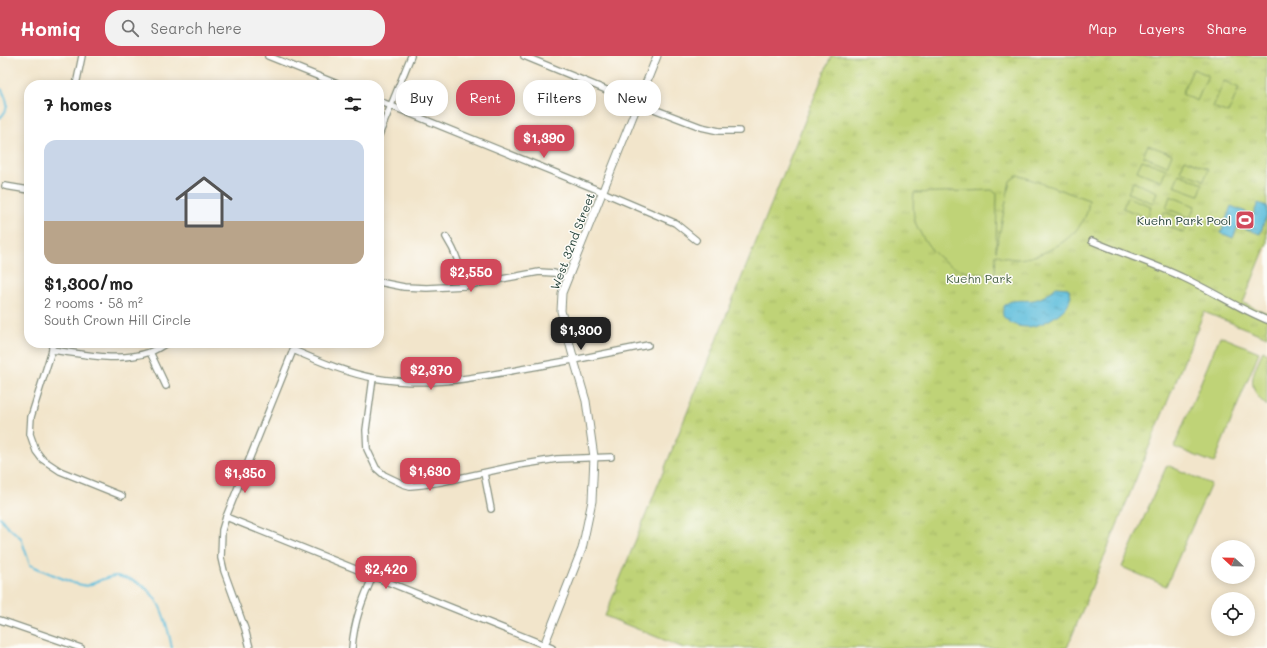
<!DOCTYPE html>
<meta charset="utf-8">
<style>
:root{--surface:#fff;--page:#f2f2f2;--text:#222;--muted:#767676;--accent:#d1495b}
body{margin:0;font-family:Mali,sans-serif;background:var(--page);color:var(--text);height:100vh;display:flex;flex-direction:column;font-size:15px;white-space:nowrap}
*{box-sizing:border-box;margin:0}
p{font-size:13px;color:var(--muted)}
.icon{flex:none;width:22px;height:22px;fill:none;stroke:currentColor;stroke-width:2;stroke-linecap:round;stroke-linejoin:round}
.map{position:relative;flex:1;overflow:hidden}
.sheet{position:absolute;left:24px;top:24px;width:360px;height:268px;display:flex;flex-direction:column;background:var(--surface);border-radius:16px;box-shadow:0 2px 10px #0003}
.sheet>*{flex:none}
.hud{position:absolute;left:396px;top:24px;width:380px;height:36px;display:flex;gap:8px}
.needle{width:26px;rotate:292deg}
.buttons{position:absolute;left:1211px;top:484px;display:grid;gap:8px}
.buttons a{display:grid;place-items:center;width:44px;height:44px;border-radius:50%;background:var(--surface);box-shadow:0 2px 10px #0003;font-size:20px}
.price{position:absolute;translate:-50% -34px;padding:0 9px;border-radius:8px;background:var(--accent);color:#fff;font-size:13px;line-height:26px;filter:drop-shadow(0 1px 2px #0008)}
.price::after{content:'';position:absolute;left:50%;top:24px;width:12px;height:9px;margin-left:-6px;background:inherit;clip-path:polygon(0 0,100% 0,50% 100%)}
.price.active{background:#222;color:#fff}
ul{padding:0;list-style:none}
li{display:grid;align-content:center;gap:8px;height:212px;padding:0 20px}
li span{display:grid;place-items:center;height:124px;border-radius:12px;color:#555}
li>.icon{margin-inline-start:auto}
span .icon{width:72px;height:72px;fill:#fffc;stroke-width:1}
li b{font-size:17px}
h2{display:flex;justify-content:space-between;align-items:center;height:48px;padding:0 20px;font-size:17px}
.tag{padding:0 14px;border-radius:16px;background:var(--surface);box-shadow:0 2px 10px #0003;font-size:14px;line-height:36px}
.tag.active{background:var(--accent);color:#fff}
header{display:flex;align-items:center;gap:24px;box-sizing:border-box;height:56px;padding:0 20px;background:var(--accent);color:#fff}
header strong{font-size:19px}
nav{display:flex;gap:22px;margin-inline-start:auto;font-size:14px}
.search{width:280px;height:36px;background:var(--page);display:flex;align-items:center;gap:10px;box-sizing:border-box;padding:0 14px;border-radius:16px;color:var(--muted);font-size:15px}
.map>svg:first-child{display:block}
.grass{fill:url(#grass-tufts);stroke:#6f8856}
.pitch{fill:#bfd377;stroke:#6f8856}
.water{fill:url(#water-ripples);stroke:#3e7e88}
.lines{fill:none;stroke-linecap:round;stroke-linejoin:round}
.stream{stroke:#5ebedc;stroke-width:2}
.minor-casing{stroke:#889180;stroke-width:8}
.tertiary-casing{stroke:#889180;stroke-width:9}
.minor{stroke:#fff;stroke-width:5.5}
.tertiary{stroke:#fff;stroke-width:7}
.labels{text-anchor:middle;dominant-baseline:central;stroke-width:3;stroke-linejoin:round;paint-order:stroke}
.poi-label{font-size:12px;fill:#1f3d34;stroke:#fdfcf7;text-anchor:end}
.street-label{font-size:12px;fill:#1f3d34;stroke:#fdfcf7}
.park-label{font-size:12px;fill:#476245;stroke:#fdfcf7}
</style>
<header>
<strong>Homiq</strong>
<div class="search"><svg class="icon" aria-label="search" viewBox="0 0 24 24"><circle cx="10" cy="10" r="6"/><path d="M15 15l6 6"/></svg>Search here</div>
<nav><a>Map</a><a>Layers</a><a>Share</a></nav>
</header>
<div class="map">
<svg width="1267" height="592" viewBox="0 0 1267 592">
<defs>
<pattern id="grass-tufts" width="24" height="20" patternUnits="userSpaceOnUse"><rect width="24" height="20" fill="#bfd377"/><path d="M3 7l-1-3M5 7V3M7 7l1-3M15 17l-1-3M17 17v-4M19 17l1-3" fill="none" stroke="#a4b668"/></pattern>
<pattern id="water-ripples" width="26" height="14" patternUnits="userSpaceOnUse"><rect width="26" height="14" fill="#5ebedc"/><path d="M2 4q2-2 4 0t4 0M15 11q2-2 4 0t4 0" fill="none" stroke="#4d9cb3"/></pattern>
</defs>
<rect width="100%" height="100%" fill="#fdfcf7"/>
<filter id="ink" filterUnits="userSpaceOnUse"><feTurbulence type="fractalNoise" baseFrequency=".025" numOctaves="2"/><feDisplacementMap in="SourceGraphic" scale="8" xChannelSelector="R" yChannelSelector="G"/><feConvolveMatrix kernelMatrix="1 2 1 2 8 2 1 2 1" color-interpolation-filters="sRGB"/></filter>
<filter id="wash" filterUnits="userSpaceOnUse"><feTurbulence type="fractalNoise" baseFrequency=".012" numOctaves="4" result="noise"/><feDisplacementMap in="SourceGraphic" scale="16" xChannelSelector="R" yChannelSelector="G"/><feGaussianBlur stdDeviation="0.9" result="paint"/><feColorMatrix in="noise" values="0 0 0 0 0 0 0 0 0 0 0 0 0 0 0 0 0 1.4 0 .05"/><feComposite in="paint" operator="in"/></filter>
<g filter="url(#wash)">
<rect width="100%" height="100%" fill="#f2e5cb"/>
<!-- grass -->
<polygon class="grass" points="831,0 1267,0 1267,187 1243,247 1267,257 1267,281 1204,256 1067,592 684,592 605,560"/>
<!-- pitch -->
<g class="pitch">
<polygon points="1193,13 1208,19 1197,45 1182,38"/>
<polygon points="1224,25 1239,32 1228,57 1213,51"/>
<polygon points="1148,89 1172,98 1167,110 1143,100"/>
<polygon points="1185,103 1209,113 1204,124 1180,115"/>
<polygon points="1142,104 1166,113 1161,125 1137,115"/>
<polygon points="1179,118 1203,128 1199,139 1174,130"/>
<path d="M1018,119L1089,144C1088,148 1088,153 1087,156C1078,182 1043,202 1017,203C1010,203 1002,201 996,198L995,218C966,220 943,211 926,186C921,178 916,171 914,161C913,153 913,145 914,137L992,134L997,138L996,195L1010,125Z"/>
<polygon points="1133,126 1157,136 1153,147 1128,137"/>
<polygon points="1170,140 1195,150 1190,162 1166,152"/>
<polygon points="1127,141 1151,150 1147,162 1123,152"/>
<polygon points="1164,156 1189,165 1184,177 1160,167"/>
<polygon points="1220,280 1259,296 1214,407 1174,391"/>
<path d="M1263,295L1267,297V350C1245,331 1252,318 1263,295Z"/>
<polygon points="1167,409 1211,428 1166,530 1122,511"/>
</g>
<!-- water -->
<g class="water">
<polygon points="1258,147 1267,150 1267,159 1260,178 1238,170 1233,182 1221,177 1231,150 1253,159"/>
<path d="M1056,231L1068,232L1071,239C1070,242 1070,245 1068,248C1066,252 1061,256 1057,259C1041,271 1018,278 1003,260C1000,239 1024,246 1034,244C1043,242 1050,237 1056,231Z"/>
</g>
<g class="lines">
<!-- stream -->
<g class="stream">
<path d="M0,33L2,34C8,46 10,52 0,62"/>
<path d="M0,461L6,469L21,482L30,509L73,527L87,530C96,526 107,520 116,520C119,520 123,522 125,522C159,530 166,563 172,592"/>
</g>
</g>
</g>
<g filter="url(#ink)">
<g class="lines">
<defs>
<g id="minor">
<polyline points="268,0 340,29"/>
<polyline points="524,0 638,47 701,71 719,75 739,75"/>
<polyline points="76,29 82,0"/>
<polyline points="379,45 593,132 675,167 696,184"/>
<polyline points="379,79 411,0"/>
<polyline points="5,130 29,134"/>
<path d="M446,181C457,198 460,210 464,230"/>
<path d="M1092,185C1123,198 1155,208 1184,222C1212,235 1238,252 1267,264"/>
<polyline points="379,226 404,231 427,232 464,230 539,216 554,217 567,222"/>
<polyline points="52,287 52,294 31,361 30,378 36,395 42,403 60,415 122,440"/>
<path d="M52,294C83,298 119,307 150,296C156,294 161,290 167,287"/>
<path d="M293,294C319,305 346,317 374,322C427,331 469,323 522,313C564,306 606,298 648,289"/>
<polyline points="150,296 166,330"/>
<polyline points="373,322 366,374 367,393 376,412 384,419 403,428 410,430 421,429 441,426 519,409 557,403 611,401"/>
<polyline points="484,417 491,453"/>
<polyline points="226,461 552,592"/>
<polyline points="0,564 81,592"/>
<polyline points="250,592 245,573 224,515 221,502 222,474 226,461 296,287"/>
<path d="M352,592C354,565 362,545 373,520"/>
</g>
<polyline id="tertiary" points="543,592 582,493 592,445 594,401 586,345 574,304 561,255 562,237 657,0"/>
</defs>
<!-- minor casing -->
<use href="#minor" class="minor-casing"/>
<!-- tertiary casing -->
<use href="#tertiary" class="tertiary-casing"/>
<!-- minor -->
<use href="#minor" class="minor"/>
<!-- tertiary -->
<use href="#tertiary" class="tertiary"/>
</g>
</g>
<!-- icons -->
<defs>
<symbol id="stadium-square" viewBox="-11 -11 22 22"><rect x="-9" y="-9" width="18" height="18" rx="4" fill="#d1495b" stroke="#fdfcf7"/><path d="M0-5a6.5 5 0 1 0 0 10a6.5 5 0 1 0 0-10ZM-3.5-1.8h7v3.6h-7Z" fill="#fff"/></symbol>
</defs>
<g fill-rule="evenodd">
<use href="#stadium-square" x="1234" y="153" width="22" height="22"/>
</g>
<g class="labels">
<!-- poi labels -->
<g class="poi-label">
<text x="1231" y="164">Kuehn Park Pool</text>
</g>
<!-- street labels -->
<g class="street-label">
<text transform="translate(572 185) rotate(-69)">West 32nd Street</text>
</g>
<!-- park labels -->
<g class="park-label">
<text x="979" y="222">Kuehn Park</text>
</g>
</g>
</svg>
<div class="buttons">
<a><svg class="needle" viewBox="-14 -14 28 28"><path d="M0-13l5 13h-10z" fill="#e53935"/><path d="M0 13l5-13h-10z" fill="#767676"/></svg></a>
<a><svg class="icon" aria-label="locate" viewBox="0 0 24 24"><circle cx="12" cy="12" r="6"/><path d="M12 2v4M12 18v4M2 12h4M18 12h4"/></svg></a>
</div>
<b class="price" style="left:544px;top:103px">$1,390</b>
<b class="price" style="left:471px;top:237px">$2,550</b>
<b class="price active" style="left:581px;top:295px">$1,300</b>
<b class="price" style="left:431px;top:335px">$2,370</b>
<b class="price" style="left:430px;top:436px">$1,630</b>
<b class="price" style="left:245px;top:438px">$1,350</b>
<b class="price" style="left:386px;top:534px">$2,420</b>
<div class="hud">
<a class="tag">Buy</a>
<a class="tag active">Rent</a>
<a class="tag">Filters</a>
<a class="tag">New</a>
</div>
<section class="sheet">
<h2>7 homes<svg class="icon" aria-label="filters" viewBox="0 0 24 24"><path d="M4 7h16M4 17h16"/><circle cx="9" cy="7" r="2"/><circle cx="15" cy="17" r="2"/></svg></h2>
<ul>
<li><span style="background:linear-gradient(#c9d6e8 65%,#b9a48a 0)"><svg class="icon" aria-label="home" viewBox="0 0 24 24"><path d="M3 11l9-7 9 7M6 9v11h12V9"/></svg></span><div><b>$1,300/mo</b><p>2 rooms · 58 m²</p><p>South Crown Hill Circle</p></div></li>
</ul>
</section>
</div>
